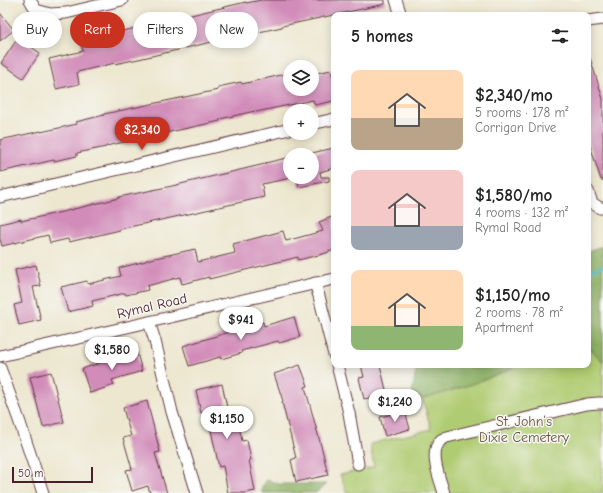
<!DOCTYPE html>
<meta charset="utf-8">
<style>
:root{--surface:#fff;--page:#f6f6f6;--text:#222;--muted:#767676;--accent:#c8321e}
body{margin:0;font-family:"Comic Neue",sans-serif;background:var(--page);color:var(--text);height:100vh;display:flex;flex-direction:column;font-size:15px;white-space:nowrap}
*{box-sizing:border-box;margin:0}
p{font-size:13px;color:var(--muted)}
.icon{flex:none;width:22px;height:22px;fill:none;stroke:currentColor;stroke-width:2;stroke-linecap:round;stroke-linejoin:round}
.map{position:relative;flex:1;overflow:hidden}
.drawer{position:absolute;left:331px;top:12px;width:260px;height:356px;display:flex;flex-direction:column;background:var(--surface);border-radius:8px;box-shadow:0 2px 10px #0003}
.drawer>*{flex:none}
.banner{position:absolute;left:12px;top:12px;width:259px;height:36px;display:flex;gap:8px}
.controls{position:absolute;left:283px;top:60px;display:grid;gap:8px}
.controls a{display:grid;place-items:center;width:36px;height:36px;border-radius:50%;background:var(--surface);box-shadow:0 2px 10px #0003;font-size:20px}
.scale{position:absolute;left:12px;bottom:10px;width:81px;box-sizing:border-box;padding-left:4px;border:2px solid #4a1f2b;border-top:0;font-size:11px;line-height:14px;white-space:nowrap;color:#4a1f2b;-webkit-text-stroke:3px #f6f6f2;paint-order:stroke}
.price{position:absolute;translate:-50% -34px;padding:0 9px;border-radius:14px;background:#fff;color:#222;font-size:13px;line-height:26px;filter:drop-shadow(0 1px 2px #0008)}
.price::after{content:'';position:absolute;left:50%;top:24px;width:12px;height:9px;margin-left:-6px;background:inherit;clip-path:polygon(0 0,100% 0,50% 100%)}
.price.active{background:var(--accent);color:#fff}
ul{padding:0;list-style:none}
li{display:flex;align-items:center;gap:12px;height:100px;padding:0 20px}
li span{display:grid;place-items:center;flex:none;width:112px;height:80px;border-radius:8px;color:#555}
li>.icon{margin-inline-start:auto}
span .icon{width:48px;height:48px;fill:#fffc;stroke-width:1}
li b{font-size:17px}
h2{display:flex;justify-content:space-between;align-items:center;height:48px;padding:0 20px;font-size:17px}
.pill{padding:0 14px;border-radius:18px;background:var(--surface);box-shadow:0 2px 10px #0003;font-size:14px;line-height:36px}
.pill.active{background:var(--accent);color:#fff}
.map>svg:first-child{display:block}
.green{fill:#b0cc72;stroke:#7d764e}
.forest{fill:#8cb064;stroke:#6b6848}
.lines{fill:none;stroke-linecap:round;stroke-linejoin:round}
.stream{stroke:#4ab9bf;stroke-width:3}
.building{fill:#d28cb9}
.minor-casing{stroke:#623d44;stroke-width:13}
.minor{stroke:#fff;stroke-width:11}
.labels{text-anchor:middle;dominant-baseline:central;stroke-width:3;stroke-linejoin:round;paint-order:stroke}
.street-label{font-size:14px;fill:#4a1f2b;stroke:#f6f6f2}
.park-label{font-size:14px;fill:#695340;stroke:#f6f6f2}
</style>
<div class="map">
<svg width="603" height="493" viewBox="0 0 603 493">
<rect width="100%" height="100%" fill="#f6f6f2"/>
<filter id="ink" filterUnits="userSpaceOnUse"><feTurbulence type="fractalNoise" baseFrequency=".025" numOctaves="2"/><feDisplacementMap in="SourceGraphic" scale="8" xChannelSelector="R" yChannelSelector="G"/><feConvolveMatrix kernelMatrix="1 2 1 2 8 2 1 2 1" color-interpolation-filters="sRGB"/></filter>
<filter id="wash" filterUnits="userSpaceOnUse"><feTurbulence type="fractalNoise" baseFrequency=".012" numOctaves="4" result="noise"/><feDisplacementMap in="SourceGraphic" scale="16" xChannelSelector="R" yChannelSelector="G"/><feGaussianBlur stdDeviation="0.9" result="paint"/><feColorMatrix in="noise" values="0 0 0 0 0 0 0 0 0 0 0 0 0 0 0 0 0 1.4 0 .05"/><feComposite in="paint" operator="in"/></filter>
<g filter="url(#wash)">
<rect width="100%" height="100%" fill="#ede7cf"/>
<!-- green -->
<polygon class="green" points="603,319 603,493 347,493 340,475 374,467 370,444 431,429 420,390 487,365 588,365 588,327"/>
<!-- forest -->
<g class="forest">
<polygon points="603,246 603,362 591,349 588,344 588,251"/>
<path d="M417,365H519C486,380 457,390 422,399L412,393Z"/>
<polygon points="267,480 279,484 326,484 316,493 262,493 262,487"/>
</g>
<g class="lines">
<!-- stream -->
<polyline class="stream" points="588,271 603,266"/>
</g>
<g id="blocks">
<!-- building -->
<g class="building">
<polygon points="261,0 385,0 385,4 282,26 282,27 259,32 259,31 143,58 115,64 115,63 77,72 79,84 56,89 49,59 83,51 80,39 132,29 246,2 246,3"/>
<polygon points="0,13 14,30 0,41"/>
<polygon points="18,38 40,53 23,78 1,63"/>
<polygon points="588,58 590,58 603,99 603,180 601,180 588,139"/>
<polygon points="331,70 334,83 334,101 315,105 313,100 256,112 255,111 220,119 220,121 106,146 106,147 77,153 77,156 54,161 54,160 0,172 0,140 41,131 41,132 77,124 76,122 104,115 104,114 218,90 218,87 241,82 242,84 290,73 290,89 312,89 312,74"/>
<polygon points="334,148 334,168 320,172 321,177 329,177 329,181 299,187 297,177 312,177 312,153"/>
<polygon points="287,158 290,177 291,178 262,184 264,197 184,215 120,229 120,230 69,242 68,239 50,243 48,235 2,246 0,239 0,224 21,219 21,221 62,212 119,198 119,197 172,186 265,164 265,163"/>
<polygon points="334,216 334,250 323,254 298,260 298,257 209,279 209,277 182,284 180,277 147,286 148,290 126,295 125,293 92,301 93,306 68,312 61,287 87,281 88,284 121,276 119,268 146,261 146,260 195,249 198,262 235,253 233,244 283,231 286,241 323,231 319,222"/>
<polygon points="36,265 41,286 33,287 41,320 19,325 14,305 22,303 15,270"/>
<polygon points="294,317 300,337 279,343 278,341 241,351 242,353 221,359 220,357 189,366 183,346 263,322 264,326"/>
<polygon points="136,349 142,371 112,380 114,385 90,393 82,369 117,357 116,355"/>
<polygon points="300,365 308,386 305,387 323,453 328,475 296,482 291,460 296,458 282,402 283,401 274,374"/>
<polygon points="361,365 380,365 387,394 364,399 359,378 364,377"/>
<polygon points="51,372 64,422 43,427 30,377"/>
<polygon points="222,384 228,412 236,410 242,441 247,440 251,460 249,460 255,491 245,493 228,493 223,466 219,467 207,412 201,413 196,390"/>
<polygon points="147,401 160,452 155,453 167,493 150,493 148,486 132,491 126,470 132,469 123,438 131,436 123,408"/>
<polygon points="405,411 410,429 385,436 380,417"/>
</g>
</g>
</g>
<g filter="url(#ink)">
<use href="#blocks" fill-opacity="0" stroke="#623d44" stroke-width="1"/>
<g class="lines">
<defs>
<g id="minor">
<polyline points="30,0 36,10 50,14 66,13 122,0"/>
<polyline points="396,0 401,15"/>
<polyline points="588,21 603,19"/>
<polyline points="312,124 334,119"/>
<polyline points="588,191 592,203 600,208 603,208"/>
<polyline points="0,197 290,129"/>
<polyline points="315,283 319,296 334,355"/>
<polyline points="149,322 155,341 172,412 197,493"/>
<polyline points="0,356 149,322 334,279"/>
<polyline points="337,365 349,413 358,464"/>
<polyline points="0,368 19,420 43,493"/>
<path d="M444,493C440,479 428,452 441,440C441,440 446,437 447,437L587,404L598,403H603"/>
</g>
</defs>
<!-- minor casing -->
<use href="#minor" class="minor-casing"/>
<!-- minor -->
<use href="#minor" class="minor"/>
</g>
</g>
<g class="labels">
<!-- street labels -->
<g class="street-label">
<text transform="translate(152 306) rotate(-13)">Rymal Road</text>
</g>
<!-- park labels -->
<g class="park-label">
<text x="524" y="421">St. John’s<tspan x="524" dy="16">Dixie Cemetery</tspan></text>
</g>
</g>
</svg>
<div class="controls">
<a><svg class="icon" aria-label="layers" viewBox="0 0 24 24"><path d="M12 4l9 5-9 5-9-5zM3 14l9 5 9-5"/></svg></a>
<a>+</a>
<a>−</a>
</div>
<div class="scale">50 m</div>
<b class="price active" style="left:142px;top:151px">$2,340</b>
<b class="price" style="left:241px;top:341px">$941</b>
<b class="price" style="left:112px;top:371px">$1,580</b>
<b class="price" style="left:395px;top:423px">$1,240</b>
<b class="price" style="left:227px;top:440px">$1,150</b>
<div class="banner">
<a class="pill">Buy</a>
<a class="pill active">Rent</a>
<a class="pill">Filters</a>
<a class="pill">New</a>
</div>
<section class="drawer">
<h2>5 homes<svg class="icon" aria-label="filters" viewBox="0 0 24 24"><path d="M4 7h16M4 17h16"/><circle cx="9" cy="7" r="2"/><circle cx="15" cy="17" r="2"/></svg></h2>
<ul>
<li><span style="background:linear-gradient(#ffd9b3 60%,#b9a48a 0)"><svg class="icon" aria-label="home" viewBox="0 0 24 24"><path d="M3 11l9-7 9 7M6 9v11h12V9"/></svg></span><div><b>$2,340/mo</b><p>5 rooms · 178 m²</p><p>Corrigan Drive</p></div></li>
<li><span style="background:linear-gradient(#f6c9c9 70%,#9aa5b1 0)"><svg class="icon" aria-label="home" viewBox="0 0 24 24"><path d="M3 11l9-7 9 7M6 9v11h12V9"/></svg></span><div><b>$1,580/mo</b><p>4 rooms · 132 m²</p><p>Rymal Road</p></div></li>
<li><span style="background:linear-gradient(#ffd9b3 70%,#8fb573 0)"><svg class="icon" aria-label="home" viewBox="0 0 24 24"><path d="M3 11l9-7 9 7M6 9v11h12V9"/></svg></span><div><b>$1,150/mo</b><p>2 rooms · 78 m²</p><p>Apartment</p></div></li>
</ul>
</section>
</div>
